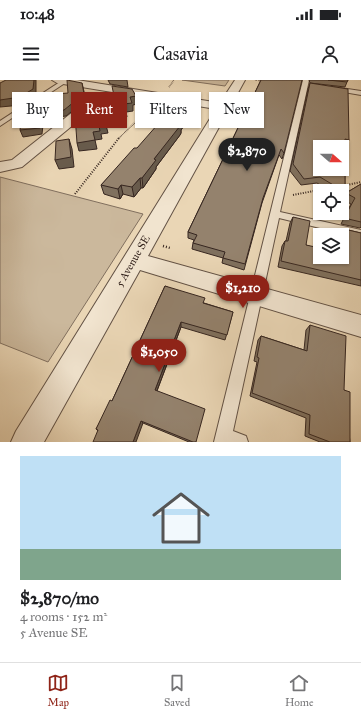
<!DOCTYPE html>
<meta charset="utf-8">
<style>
:root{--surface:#fff;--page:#f6f6f6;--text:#202124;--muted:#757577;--line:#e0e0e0;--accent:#8f2418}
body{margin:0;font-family:"IM FELL Great Primer",serif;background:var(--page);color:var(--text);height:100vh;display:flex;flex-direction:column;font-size:15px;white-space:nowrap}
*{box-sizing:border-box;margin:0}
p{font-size:13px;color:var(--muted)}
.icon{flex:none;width:22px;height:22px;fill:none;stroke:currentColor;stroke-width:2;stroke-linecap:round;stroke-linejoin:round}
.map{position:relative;height:362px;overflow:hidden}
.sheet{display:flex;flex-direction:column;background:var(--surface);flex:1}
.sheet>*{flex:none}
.banner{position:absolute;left:12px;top:12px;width:337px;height:36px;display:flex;gap:8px}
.needle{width:26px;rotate:110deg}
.controls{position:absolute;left:313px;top:60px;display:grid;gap:8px}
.controls a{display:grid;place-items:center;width:36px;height:36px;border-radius:0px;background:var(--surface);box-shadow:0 1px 3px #0004;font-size:20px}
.price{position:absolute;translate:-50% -34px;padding:0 9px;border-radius:14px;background:var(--accent);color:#fff;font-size:13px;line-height:26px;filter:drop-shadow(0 1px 2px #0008)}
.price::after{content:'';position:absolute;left:50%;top:24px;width:12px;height:9px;margin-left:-6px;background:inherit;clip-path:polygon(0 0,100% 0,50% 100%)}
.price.active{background:#222;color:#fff}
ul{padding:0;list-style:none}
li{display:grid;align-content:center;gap:8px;height:212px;padding:0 20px}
li span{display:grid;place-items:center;height:124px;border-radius:0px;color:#555}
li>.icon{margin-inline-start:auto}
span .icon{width:72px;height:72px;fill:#fffc;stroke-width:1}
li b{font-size:17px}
.chip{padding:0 14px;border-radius:0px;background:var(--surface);box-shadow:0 1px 3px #0004;font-size:14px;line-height:36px}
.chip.active{background:var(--accent);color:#fff}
.status{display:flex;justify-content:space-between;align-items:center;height:28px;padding:0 20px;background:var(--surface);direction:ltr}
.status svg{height:11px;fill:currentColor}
header{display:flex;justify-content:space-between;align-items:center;height:52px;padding:0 20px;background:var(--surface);font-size:18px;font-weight:600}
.menu{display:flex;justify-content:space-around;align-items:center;height:56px;border-top:1px solid var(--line);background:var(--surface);font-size:11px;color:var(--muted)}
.menu a{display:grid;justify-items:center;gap:2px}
.menu .active{color:var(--accent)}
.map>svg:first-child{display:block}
.green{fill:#cbb89c;stroke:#806f5e}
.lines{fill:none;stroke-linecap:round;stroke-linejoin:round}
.service-casing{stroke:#635245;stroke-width:2}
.minor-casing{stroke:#635245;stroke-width:2}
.path-far2{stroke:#362620;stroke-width:1.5;stroke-dasharray:0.5 1;stroke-linecap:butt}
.path-far1{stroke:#362620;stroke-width:2;stroke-dasharray:1 1.5;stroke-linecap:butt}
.path{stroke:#362620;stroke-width:2.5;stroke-dasharray:1 2;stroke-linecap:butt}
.service{fill:#f1e4cf;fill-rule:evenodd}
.minor{fill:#f1e4cf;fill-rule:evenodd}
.wall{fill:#7f705e;stroke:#362620}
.shaded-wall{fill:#685b4c;stroke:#362620}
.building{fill:#94826d;stroke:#362620;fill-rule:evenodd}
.labels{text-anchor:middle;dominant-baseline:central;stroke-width:3.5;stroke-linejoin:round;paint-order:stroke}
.street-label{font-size:11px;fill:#362620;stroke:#f1e4cf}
</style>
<div class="status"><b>10:48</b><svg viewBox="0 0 49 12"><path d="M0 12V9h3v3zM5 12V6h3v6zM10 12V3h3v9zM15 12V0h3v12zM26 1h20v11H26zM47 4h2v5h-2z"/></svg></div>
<header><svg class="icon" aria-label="menu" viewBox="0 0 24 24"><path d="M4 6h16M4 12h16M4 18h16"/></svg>Casavia<svg class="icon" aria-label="person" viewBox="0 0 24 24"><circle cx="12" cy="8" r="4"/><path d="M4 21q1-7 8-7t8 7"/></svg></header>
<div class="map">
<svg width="361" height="362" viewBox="0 0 361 362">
<rect width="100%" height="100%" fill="#ead6b5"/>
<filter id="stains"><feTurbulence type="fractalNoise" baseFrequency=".005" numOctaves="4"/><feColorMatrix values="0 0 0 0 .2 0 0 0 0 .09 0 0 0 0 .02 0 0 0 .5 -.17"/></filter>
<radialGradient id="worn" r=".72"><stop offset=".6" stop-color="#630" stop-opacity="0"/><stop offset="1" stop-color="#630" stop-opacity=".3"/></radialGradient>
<!-- green -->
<g class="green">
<polygon points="182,0 229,0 225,6"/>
<polygon points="0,97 143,134 48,282 0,263"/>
</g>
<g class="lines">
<defs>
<g id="service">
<polygon points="63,0 68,1 0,46 0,41"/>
<polygon points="303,0 309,0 280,132 361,150 361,158 279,138 233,351 246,356 248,362 214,362"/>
<polygon points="334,7 361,11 361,15 332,10 331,9"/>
</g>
<g id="minor">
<polygon points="52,0 77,0 220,23 235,0 245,0 148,176 361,235 361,257 140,190 44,362 11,362 16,351 216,29 57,3"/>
<polygon points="97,15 103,19 101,22 22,87 0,92 0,82 12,80 93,16"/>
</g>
</defs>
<!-- service casing -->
<use href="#service" class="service-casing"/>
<!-- minor casing -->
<use href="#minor" class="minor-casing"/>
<!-- path-far2 -->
<g class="path-far2">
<polyline points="255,0 263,1"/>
<polyline points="169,7 174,0"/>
<polyline points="118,59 151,27"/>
</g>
<!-- path-far1 -->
<g class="path-far1">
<polyline points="342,106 361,102"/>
<polyline points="75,114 119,58"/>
<polyline points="293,115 329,108"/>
</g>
<!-- path -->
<polyline class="path" points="163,166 170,168"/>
<!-- service -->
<use href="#service" class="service"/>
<!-- minor -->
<use href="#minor" class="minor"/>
</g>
<!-- wall -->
<g class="wall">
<polygon points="108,0 127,0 128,7 110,4"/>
<polygon points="261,0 284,73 282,79 279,75 262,123 244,190 222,183 223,178 192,169 193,163 194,160 188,158 188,152"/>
<polygon points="309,0 348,0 347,2 345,7 310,3"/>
<polygon points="310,3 349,60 346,66 345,66 345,112 342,117 342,111 330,111 317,103 301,105 290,91 308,9"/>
<polygon points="188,31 188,40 181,50 181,53 180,55 156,87 156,89 143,108 141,108 134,117 123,114 120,119 104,114 101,105 137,68"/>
<polygon points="361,104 361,147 360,148 341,144 351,124 342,119 346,113"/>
<polygon points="293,137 306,165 342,177 342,155 340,154 344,149 361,153 361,206 278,187 282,166 285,161 286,161 290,143"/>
<polygon points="165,206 204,223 233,232 225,260 181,247 157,311 196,362 189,362 143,343 98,351 96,349 112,321"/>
<polygon points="310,245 344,310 350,362 320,362 305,356 306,338 250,316 257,282 254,281 258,260 261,256 304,270 306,250"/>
</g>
<!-- shaded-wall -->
<g class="shaded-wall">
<polygon points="34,0 36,0 36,16 22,25 0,27 0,20"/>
<polygon points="82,3 86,20 66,36 50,38 50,44 43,45 42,54 23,57 20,50 41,38"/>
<polygon points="136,16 137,24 133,25 133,31 126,32 127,37 118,39 118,43 106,45 108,53 101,54 102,59 95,60 97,69 79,71 77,63 93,52 99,46 104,37 116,31 124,24 130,17"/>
<polygon points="188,31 188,40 181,50 181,53 180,55 156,87 156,89 143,108 142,98 154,79"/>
<polygon points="69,59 72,69 74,87 59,89 55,80"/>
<polygon points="140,98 141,108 134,117 132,107"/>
<polygon points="121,105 123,114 120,119 118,109"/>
<polygon points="181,242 181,247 156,313 155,310"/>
<polygon points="141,341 143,343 136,362 133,362"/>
</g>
<!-- building -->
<g class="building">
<polygon points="6,0 34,0 33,9 20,17 0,20 0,3"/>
<polygon points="67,0 82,3 84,14 64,30 48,32 48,37 41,38 40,48 20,50 23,24 36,16 68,13"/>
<polygon points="261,0 302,0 284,73 281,69 263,118 245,184 223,178 225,172 193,163 197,155 188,152"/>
<polygon points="328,0 348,0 347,2"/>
<path d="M310,3L348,9L349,60L345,59V112L320,97L304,99L293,84ZM320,67H342V89H320Z"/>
<polygon points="112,6 132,9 136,16 130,17 132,23 124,24 126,29 116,31 117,35 104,37 106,45 99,46 100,51 93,52 95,60 77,63 75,35 97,18 114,16"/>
<polygon points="172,28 188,31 179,43 181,44 180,46 154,79 156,80 142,98 140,98 132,107 121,105 118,109 101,105 134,68 137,68"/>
<polygon points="69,59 71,77 55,80 56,61"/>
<polygon points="361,104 361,142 344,138 355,118 346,113"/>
<polygon points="293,137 310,141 306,165 320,168 320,177 342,177 342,174 343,174 344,149 361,153 361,200 281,181 285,161 288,161"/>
<polygon points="165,206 205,218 203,223 233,232 227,255 181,242 155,310 205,329 196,362 193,362 141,341 133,362 93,362 98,350 96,349 110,320 112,321"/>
<polygon points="310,245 346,256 344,310 350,312 350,362 330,362 309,354 310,335 252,313 259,278 257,277 261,256 307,271"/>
</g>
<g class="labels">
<!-- street labels -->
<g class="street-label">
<text transform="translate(133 181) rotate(-60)">5 Avenue SE</text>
</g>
</g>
<rect width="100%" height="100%" filter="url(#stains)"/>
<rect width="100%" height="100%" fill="url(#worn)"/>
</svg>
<div class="controls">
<a><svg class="needle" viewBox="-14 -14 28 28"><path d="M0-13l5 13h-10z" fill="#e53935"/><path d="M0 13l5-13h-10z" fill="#757577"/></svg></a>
<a><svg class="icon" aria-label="locate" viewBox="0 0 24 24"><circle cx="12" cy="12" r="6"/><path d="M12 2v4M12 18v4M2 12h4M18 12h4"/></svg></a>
<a><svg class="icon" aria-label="layers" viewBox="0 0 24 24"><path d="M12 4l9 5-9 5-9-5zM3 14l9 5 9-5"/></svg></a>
</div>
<b class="price active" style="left:247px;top:92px">$2,870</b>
<b class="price" style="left:243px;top:229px">$1,210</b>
<b class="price" style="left:159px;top:293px">$1,050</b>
<div class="banner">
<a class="chip">Buy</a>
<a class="chip active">Rent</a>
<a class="chip">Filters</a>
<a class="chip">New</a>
</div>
</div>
<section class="sheet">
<ul>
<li><span style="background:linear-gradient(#bfe0f5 75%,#7fa58c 0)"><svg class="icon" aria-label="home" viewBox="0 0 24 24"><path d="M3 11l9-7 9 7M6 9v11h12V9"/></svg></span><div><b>$2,870/mo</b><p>4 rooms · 152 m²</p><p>5 Avenue SE</p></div></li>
</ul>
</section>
<nav class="menu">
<a class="active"><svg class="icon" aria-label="map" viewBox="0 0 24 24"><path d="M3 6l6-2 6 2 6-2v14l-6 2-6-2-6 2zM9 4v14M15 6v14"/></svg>Map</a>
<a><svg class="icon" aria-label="saved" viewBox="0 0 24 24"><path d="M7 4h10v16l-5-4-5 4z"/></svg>Saved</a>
<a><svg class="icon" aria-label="home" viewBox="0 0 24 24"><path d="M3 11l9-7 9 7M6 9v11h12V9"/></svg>Home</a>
</nav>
